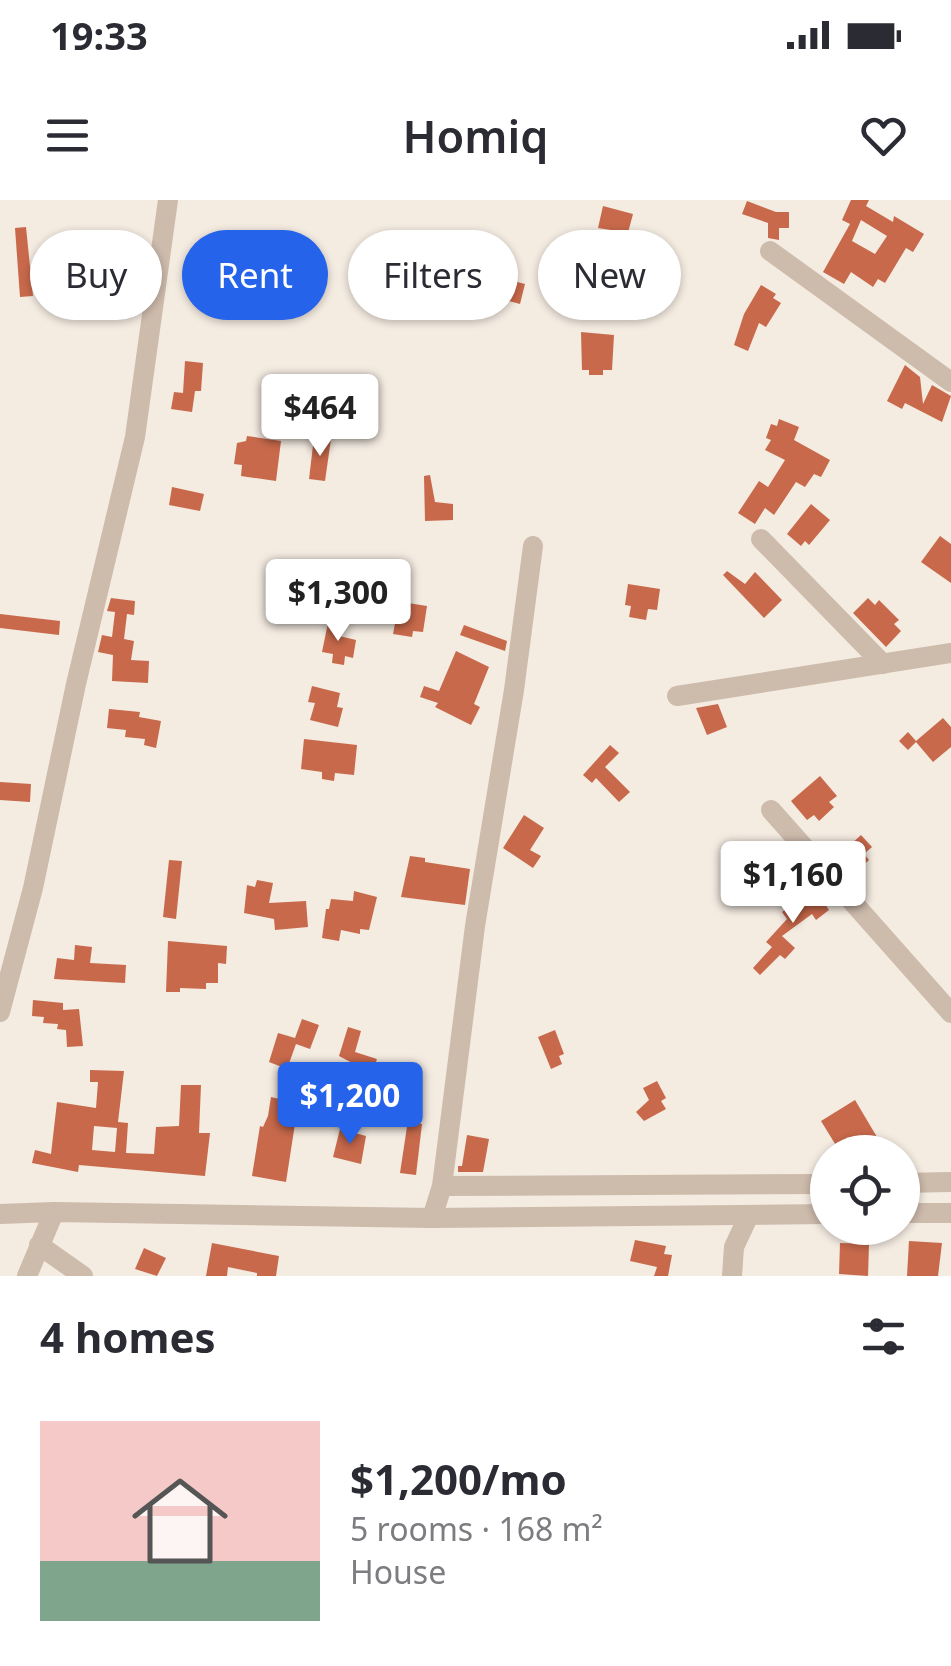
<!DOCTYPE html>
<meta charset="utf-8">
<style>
:root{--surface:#fff;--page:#f7f7f7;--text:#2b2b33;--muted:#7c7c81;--line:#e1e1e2;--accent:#2563eb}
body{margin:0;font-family:"Noto Sans",sans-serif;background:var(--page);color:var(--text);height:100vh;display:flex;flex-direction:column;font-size:38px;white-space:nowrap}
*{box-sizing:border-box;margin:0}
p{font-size:32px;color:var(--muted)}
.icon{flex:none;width:55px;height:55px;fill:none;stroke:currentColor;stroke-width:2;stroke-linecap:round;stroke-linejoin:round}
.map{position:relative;height:1076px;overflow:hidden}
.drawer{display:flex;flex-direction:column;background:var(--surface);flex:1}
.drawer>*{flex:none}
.guide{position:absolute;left:30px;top:30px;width:892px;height:90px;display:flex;gap:20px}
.fabs{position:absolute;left:810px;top:935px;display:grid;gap:20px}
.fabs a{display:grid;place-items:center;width:110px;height:110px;border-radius:50%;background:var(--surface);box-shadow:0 2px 8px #0004;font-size:50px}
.price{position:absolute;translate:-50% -85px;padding:0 22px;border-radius:10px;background:#fff;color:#222;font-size:32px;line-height:65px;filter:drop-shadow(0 2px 5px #0008)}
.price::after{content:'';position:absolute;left:50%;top:60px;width:30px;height:22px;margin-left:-15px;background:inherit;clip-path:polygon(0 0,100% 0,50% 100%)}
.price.selected{background:var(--accent);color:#fff}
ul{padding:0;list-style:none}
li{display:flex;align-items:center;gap:30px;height:250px;padding:0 40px}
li+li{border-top:2px solid var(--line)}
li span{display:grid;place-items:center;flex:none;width:280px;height:200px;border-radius:0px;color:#555}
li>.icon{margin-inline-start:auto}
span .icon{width:120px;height:120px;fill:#fffc;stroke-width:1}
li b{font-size:42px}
h2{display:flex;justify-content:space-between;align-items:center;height:120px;padding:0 40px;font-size:42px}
.tag{padding:0 35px;border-radius:45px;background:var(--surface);box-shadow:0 2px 8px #0004;font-size:35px;line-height:90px}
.tag.selected{background:var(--accent);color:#fff}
.status{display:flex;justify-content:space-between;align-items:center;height:70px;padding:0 50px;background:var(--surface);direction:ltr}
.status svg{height:28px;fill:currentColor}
header{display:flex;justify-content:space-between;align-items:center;height:130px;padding:0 40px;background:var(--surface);font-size:45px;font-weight:600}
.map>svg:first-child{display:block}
.building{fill:#c8694b;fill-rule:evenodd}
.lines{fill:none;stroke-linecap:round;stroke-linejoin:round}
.minor{stroke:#cdbbac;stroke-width:20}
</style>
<div class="status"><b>19:33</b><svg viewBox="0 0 49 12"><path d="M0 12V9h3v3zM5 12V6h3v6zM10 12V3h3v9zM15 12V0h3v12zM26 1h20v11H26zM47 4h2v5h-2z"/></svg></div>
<header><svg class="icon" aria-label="menu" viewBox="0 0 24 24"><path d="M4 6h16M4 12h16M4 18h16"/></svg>Homiq<svg class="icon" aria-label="heart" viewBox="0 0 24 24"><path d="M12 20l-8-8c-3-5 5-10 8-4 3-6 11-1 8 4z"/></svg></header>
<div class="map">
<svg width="951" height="1076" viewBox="0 0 951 1076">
<rect width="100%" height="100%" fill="#f4ebe1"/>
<!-- building -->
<g class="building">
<path d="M851,0H869L866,6L893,22L894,16L924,34L913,52L906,48L885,83L878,79L873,87L851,72L844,84L823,72L850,24L842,20ZM861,20L887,36L875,54L852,41Z"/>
<polygon points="747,1 776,12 789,12 789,28 779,28 779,40 768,38 768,23 742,14"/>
<polygon points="603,6 633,14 626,40 609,36 611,30 598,28"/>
<polygon points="26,27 33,96 20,97 15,28"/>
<polygon points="129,65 131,76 124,78 126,85 90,93 89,81 113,79 111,69"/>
<polygon points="193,73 226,78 222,112 197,108 198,101 190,100"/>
<polygon points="499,77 525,84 520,104 494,97"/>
<polygon points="761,85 776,94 773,98 781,103 766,127 759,123 748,151 734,145 744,114"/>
<polygon points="581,132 614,135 612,170 603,170 603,175 589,175 589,170 582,170"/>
<polygon points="185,161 203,163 201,191 195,191 192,212 171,209 174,192 183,193"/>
<polygon points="905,165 920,177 923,204 932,185 951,196 942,222 905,203 902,209 887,201"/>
<polygon points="779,219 799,227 794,240 830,260 821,277 814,274 805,287 796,282 774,315 765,308 755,324 738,313 759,281 768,287 785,260 765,250 771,240 766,238 771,224 777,226"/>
<polygon points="247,236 281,241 276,281 241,276 242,265 234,264 237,243 246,241"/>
<polygon points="314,237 331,239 325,281 309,279"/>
<polygon points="430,275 435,302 453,304 453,320 425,321 424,276"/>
<polygon points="172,287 204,294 200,311 169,305"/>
<polygon points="811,304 830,320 809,345 805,341 801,346 787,334"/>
<polygon points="940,336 951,344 951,383 921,362"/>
<polygon points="727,371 745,384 755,372 782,400 764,418 723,375"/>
<polygon points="628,384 660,389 657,410 648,409 646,420 629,417 631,406 625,405"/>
<polygon points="111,398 135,401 134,415 127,414 124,439 134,441 131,460 149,461 148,483 112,481 113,455 98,452 102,435 112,437 115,412 107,411"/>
<polygon points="868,398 875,405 879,400 899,420 894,424 901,431 886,447 853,413"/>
<polygon points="389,400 427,406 423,432 413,431 412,437 393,434 396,418 386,416"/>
<polygon points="0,414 60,421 59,435 0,428"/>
<polygon points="329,418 340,422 335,435 356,440 353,458 345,456 344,465 332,463 333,454 322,452"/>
<polygon points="464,425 507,441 505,451 460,435"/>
<polygon points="456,451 489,467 474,504 480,507 471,525 435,507 438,503 420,497 424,486 439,491"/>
<polygon points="312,486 340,493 337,507 343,508 338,527 310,520 315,503 308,502"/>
<polygon points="718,504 727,527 707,535 696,508"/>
<polygon points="109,509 140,512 139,517 161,521 156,548 144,545 145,539 125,537 126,530 107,528"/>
<polygon points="943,518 951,527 951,547 933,562 916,542 908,550 899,541 908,532 916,541"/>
<polygon points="304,539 357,545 354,575 335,573 334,581 322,579 322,572 301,569"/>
<polygon points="610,545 619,553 605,567 630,592 619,602 596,578 592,583 583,575"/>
<polygon points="820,576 837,596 829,602 834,607 819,621 814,615 807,620 791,601"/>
<polygon points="0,582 31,584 30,602 0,600"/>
<polygon points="524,615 544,628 530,650 541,656 533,668 503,648"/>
<polygon points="861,635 872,647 864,654 869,660 861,667 856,661 849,667 839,655"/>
<polygon points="410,656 425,658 425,662 470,669 465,705 401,697"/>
<polygon points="169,660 182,661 176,719 163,717"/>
<polygon points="257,680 273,683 269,703 306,701 308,727 275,730 274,719 244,713 247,685 255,687"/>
<polygon points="817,686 828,702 825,704 829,710 816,720 812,714 782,736 795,748 785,759 780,755 760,775 753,768 772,747 766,742 787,719 782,712"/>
<polygon points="354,691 377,697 369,730 360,729 360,734 341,730 339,741 322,738 326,709 329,709 331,699 353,701"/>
<polygon points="168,741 227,746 226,764 218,763 218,783 206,783 206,789 180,788 180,792 166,792"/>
<polygon points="75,745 92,747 90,763 126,765 125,783 54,779 57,758 74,760"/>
<polygon points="33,800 63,803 63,810 79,809 83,846 67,847 66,830 57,829 58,824 43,823 44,817 32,816"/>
<polygon points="302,819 319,825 310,849 296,844 287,869 269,862 278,833 295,838"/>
<polygon points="348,827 361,831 355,852 377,859 373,871 381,874 375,893 370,892 368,897 350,891 358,866 339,856"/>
<polygon points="555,830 564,854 559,856 562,864 551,869 538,837"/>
<path d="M90,870L124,871L118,922L128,923L126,953L154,954L156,927L179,926L181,885H201L199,933H210L205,976L79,965L78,972L32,963L35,950L51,954L57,902L96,908L98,882H90ZM94,926L117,928L115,952L92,950Z"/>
<polygon points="657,881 666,898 661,901 666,909 644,921 636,912 649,900 643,888"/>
<polygon points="287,883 301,885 286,982 252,976 260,926 263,927 268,916 271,897 284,900"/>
<polygon points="855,900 877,937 884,952 840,952 821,921"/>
<polygon points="408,920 422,924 416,975 400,973"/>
<polygon points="340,929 366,936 361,964 333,957"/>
<polygon points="467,935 489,939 483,972 458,972 458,966 462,966"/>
<polygon points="635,1040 666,1046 664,1054 672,1055 668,1076 654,1076 657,1067 630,1061"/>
<polygon points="909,1041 942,1043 938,1076 907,1076"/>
<polygon points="212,1043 279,1056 276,1076 257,1076 257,1073 228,1067 227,1076 206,1076"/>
<polygon points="840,1043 869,1044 868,1076 839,1074"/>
<polygon points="144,1048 166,1058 157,1076 135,1069"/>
</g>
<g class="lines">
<!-- minor -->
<g class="minor">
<polyline points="770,51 951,182"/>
<polyline points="761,339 883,464"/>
<polyline points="677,496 951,453"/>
<polyline points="771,610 951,813"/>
<polyline points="0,812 33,688 76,484 135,237 168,0"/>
<polyline points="902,983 951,982"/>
<polyline points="442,986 828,984"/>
<polyline points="902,1013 951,1013"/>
<polyline points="0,1014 54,1012 432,1018 828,1014"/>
<polyline points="432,1018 442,986 475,726 514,490 533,346"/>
<polyline points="39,1045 83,1076"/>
<polyline points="27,1076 54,1012"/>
<polyline points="732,1076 734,1047 749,1015"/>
</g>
</g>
</svg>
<div class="fabs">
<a><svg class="icon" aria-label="locate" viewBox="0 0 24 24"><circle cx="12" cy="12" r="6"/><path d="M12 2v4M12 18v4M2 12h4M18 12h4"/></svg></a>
</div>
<b class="price" style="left:320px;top:259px">$464</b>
<b class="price" style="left:338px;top:444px">$1,300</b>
<b class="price" style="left:793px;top:726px">$1,160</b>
<b class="price selected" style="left:350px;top:947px">$1,200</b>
<div class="guide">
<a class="tag">Buy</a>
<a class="tag selected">Rent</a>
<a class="tag">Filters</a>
<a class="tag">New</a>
</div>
</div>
<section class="drawer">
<h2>4 homes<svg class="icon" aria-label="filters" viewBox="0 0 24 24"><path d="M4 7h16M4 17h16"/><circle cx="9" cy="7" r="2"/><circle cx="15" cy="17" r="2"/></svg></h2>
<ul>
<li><span style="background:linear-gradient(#f6c9c9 70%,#7fa58c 0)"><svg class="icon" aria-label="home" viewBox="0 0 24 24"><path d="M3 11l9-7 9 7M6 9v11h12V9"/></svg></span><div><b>$1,200/mo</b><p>5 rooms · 168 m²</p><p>House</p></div></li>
</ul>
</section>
